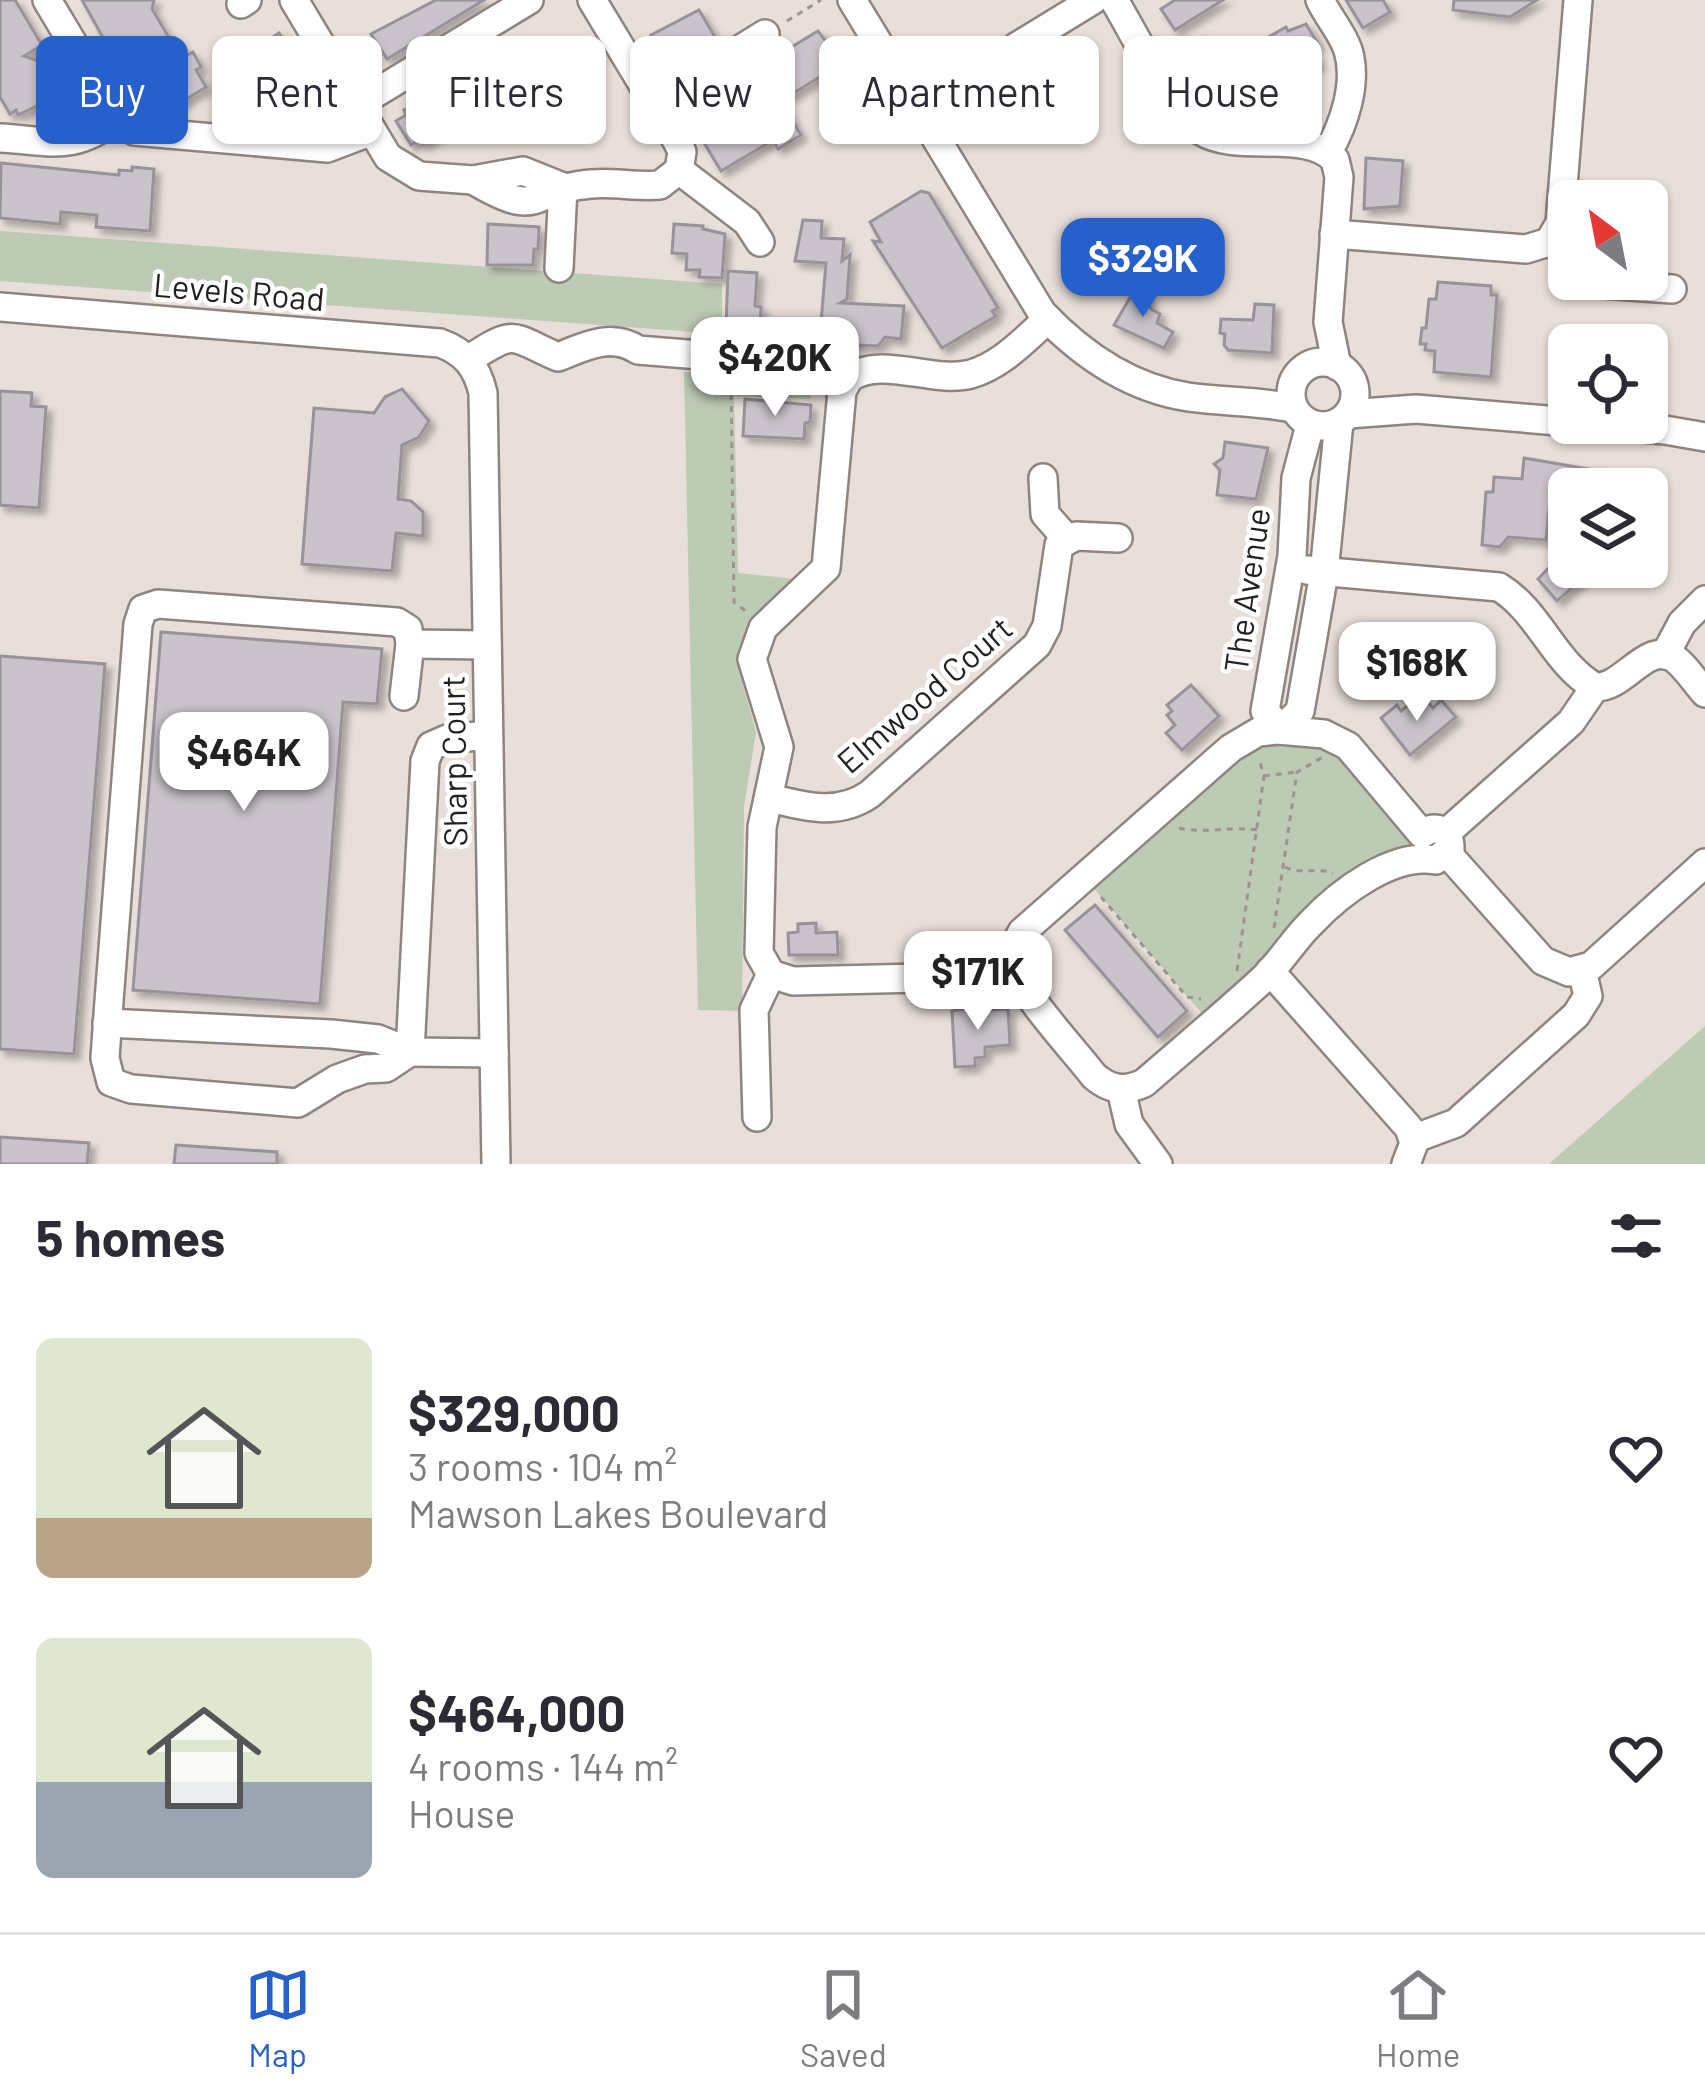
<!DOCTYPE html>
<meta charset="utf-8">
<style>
:root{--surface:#fff;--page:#f2f2f3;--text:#2b2b33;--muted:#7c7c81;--line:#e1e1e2;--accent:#2660cd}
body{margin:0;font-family:Barlow,sans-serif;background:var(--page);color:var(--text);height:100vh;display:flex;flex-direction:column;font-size:45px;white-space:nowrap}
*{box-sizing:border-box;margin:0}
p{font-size:39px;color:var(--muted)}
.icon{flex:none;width:66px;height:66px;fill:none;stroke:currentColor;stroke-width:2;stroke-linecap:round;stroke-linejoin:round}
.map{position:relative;height:1164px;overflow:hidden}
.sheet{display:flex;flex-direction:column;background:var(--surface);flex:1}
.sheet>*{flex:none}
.hud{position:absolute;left:36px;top:36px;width:1635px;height:108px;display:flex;gap:24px}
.needle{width:78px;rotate:328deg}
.fabs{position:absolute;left:1548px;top:180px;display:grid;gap:24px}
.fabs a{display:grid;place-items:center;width:120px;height:120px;border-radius:18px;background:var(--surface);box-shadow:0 3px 9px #0004;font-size:60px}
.price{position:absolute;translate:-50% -102px;padding:0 27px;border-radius:24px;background:#fff;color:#222;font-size:39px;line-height:78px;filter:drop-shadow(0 3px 6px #0008)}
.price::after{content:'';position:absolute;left:50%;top:72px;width:36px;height:27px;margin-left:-18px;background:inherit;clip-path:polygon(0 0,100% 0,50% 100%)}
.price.on{background:var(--accent);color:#fff}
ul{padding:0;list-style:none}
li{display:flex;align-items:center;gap:36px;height:300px;padding:0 36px}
li span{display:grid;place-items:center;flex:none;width:336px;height:240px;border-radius:18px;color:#555}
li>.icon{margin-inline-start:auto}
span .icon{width:144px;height:144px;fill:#fffc;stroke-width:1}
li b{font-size:51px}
h2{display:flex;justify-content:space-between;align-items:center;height:144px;padding:0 36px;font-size:51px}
.tag{padding:0 42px;border-radius:18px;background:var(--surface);box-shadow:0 3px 9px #0004;font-size:42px;line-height:108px}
.tag.on{background:var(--accent);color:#fff}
.tab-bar{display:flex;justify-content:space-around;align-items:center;height:168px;border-top:3px solid var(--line);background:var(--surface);font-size:33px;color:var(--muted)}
.tab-bar a{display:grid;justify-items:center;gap:6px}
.tab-bar .on{color:var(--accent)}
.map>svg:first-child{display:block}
.green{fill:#bdcab4}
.building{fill:#cac3cb;stroke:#989299;stroke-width:3;filter:url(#shadow)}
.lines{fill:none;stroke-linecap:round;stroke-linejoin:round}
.minor-casing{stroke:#8e8581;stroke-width:32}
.path{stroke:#9c9491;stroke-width:3;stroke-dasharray:6 6;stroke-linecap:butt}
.minor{stroke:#fff;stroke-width:27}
.labels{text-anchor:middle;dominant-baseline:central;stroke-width:9;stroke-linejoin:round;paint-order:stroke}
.street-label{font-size:33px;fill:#231f1e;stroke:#fff}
</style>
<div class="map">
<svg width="1705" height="1164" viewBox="0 0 1705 1164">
<defs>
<filter id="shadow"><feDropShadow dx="5.5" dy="5.5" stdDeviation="3" flood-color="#0004"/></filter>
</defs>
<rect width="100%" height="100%" fill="#e8deda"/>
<!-- green -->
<g class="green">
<polygon points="0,231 722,284 722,334 0,281"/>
<polygon points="684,372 811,379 811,399 734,396 738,573 797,579 748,625 736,660 756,732 744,807 742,1011 698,1010"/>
<polygon points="1324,734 1418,846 1211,1024 1084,877 1231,748"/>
<polygon points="1705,1026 1705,1164 1549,1164"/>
</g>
<!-- building -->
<g class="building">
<polygon points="0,0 15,0 42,45 24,56 57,67 56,76 65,92 18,115 16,110 10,114 0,97"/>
<polygon points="82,0 154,0 152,9 171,41 175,38 186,56 193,52 201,67 196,70 206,87 164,113 134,62 121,70"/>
<polygon points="436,0 484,0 387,59 371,34"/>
<polygon points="1175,0 1223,0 1175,30 1161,9"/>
<polygon points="1346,0 1383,0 1390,12 1363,28"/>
<polygon points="1454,0 1537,0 1510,17 1453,10"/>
<polygon points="699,10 715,37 670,64 651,35"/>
<polygon points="1306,24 1318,44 1311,50 1319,64 1307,71 1293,69 1282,75 1268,72 1263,64 1265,39 1286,27 1288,31"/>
<polygon points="818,31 842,63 781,101 801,135 778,149 773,140 721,171 688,116 737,88 745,77 767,66 765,63"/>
<polygon points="279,33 298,59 246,92 237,67 265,50 262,44"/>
<polygon points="1066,59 1076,74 1068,79 1081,99 1061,111 1039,74"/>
<polygon points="438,93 448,110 433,119 442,133 423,144 420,139 411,145 396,121 406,115 404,110"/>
<polygon points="1366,158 1403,161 1400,206 1364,209"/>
<polygon points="1,163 119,175 119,170 132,171 132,167 154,169 150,231 96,227 97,215 61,212 60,224 0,218"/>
<polygon points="921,191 929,193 998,308 992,311 996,316 942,348 873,241 881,242 870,222"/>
<polygon points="803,220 822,221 821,238 844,239 842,261 850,255 847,299 840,303 904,306 901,339 885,337 878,346 854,345 855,341 820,335 826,263 795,261"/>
<polygon points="488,224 539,227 538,249 534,249 533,265 487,265"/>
<polygon points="674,224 703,226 703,229 725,234 722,278 699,277 700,270 686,270 687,254 672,253"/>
<polygon points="728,271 757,273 755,306 761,307 760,326 726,326"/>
<polygon points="1438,282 1491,286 1491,295 1497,295 1491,377 1434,372 1435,351 1425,350 1426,344 1420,344 1422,328 1426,328 1429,299 1436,299"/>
<polygon points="1135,289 1146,294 1151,309 1160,314 1157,323 1173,332 1164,348 1114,325"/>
<polygon points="1255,304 1274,305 1272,353 1228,350 1224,345 1225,334 1220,333 1221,319 1253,320"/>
<polygon points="402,389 429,421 419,437 402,445 398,499 411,501 423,512 423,536 396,533 392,571 302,564 314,408 374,413 385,397"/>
<polygon points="0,391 32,393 31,406 46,407 39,508 0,505"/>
<polygon points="745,399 811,405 810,422 805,423 804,439 743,436"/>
<polygon points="1225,442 1268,448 1256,499 1217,495 1220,470 1214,464 1223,458"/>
<polygon points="1524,458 1606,472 1603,489 1551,488 1546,540 1508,537 1500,547 1482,545 1486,492 1493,492 1494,477 1522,479"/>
<polygon points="1562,554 1569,567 1596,567 1557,601 1538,579"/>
<polygon points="161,632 382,649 377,704 343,702 320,1004 133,990"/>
<polygon points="0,656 105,664 74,1054 0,1049"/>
<polygon points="1191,685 1219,716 1182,750 1166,733 1175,725 1167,715 1172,711 1167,705"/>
<polygon points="1441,700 1456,717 1410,755 1381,718 1397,705 1401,711 1411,703 1417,711 1428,702 1433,708"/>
<polygon points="1095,905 1187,1011 1158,1037 1065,930"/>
<polygon points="816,923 816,933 837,932 838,955 789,955 788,933 798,932 798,924"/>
<polygon points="986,1005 986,1010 1008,1009 1010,1045 985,1047 985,1057 975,1058 975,1066 955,1067 952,1011"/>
<polygon points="0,1137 89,1143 87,1164 0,1164"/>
<polygon points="176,1145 277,1152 277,1164 174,1164"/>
</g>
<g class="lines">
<defs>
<g id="minor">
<polyline points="47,0 115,114 134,131 327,148 372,131"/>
<polyline points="294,0 388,157 419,176 473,180 523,171 563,187"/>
<path d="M852,0L1042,313C1082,355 1130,388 1188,397C1223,402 1258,401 1293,408"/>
<path d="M1114,0C1133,31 1174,115 1201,131C1238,154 1307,128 1335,160L1339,177L1328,322L1337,366"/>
<path d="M1320,0C1328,17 1342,32 1348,50C1358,83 1344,124 1328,152"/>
<polyline points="241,4 247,0"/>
<polyline points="1016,47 1093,0"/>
<polyline points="654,103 765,34"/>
<polyline points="356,105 529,0"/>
<path d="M0,138C52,141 74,152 118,117"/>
<polyline points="679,170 747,222 760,242"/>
<path d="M473,180C543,222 528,189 591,184C614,182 637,187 660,185L679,170L682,152L677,141L592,0"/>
<polyline points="1334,234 1526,249 1549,242 1560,223 1578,0"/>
<polyline points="559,268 563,187"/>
<polyline points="1574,279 1586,283 1672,289"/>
<path d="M0,307L440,343C465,352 477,367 483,393L496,1164"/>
<path d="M468,360C516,328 510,336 558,357C584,347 611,332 638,350L798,363L820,368L845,384"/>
<circle cx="1323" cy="394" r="32"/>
<polyline points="1348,414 1416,409 1665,430 1705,437"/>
<polyline points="1310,425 1296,478 1292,556 1265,711 1281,730 1300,711 1324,573 1339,422"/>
<polyline points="1043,478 1045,514 1067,539"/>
<path d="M1307,570L1499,587C1539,611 1555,665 1595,687C1623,689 1645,643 1672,657C1684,664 1695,682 1705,693"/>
<polyline points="487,645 410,644 408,629 397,622 158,604 143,609 138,624 109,1001 105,1058 111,1082 131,1089 298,1103 337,1079 365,1069 386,1068 410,1052 425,761 431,746 447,739 488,735"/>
<polyline points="1665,655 1682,623 1705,600"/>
<polyline points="404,696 410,644"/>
<path d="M1278,730L1324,734L1348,746L1422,834C1436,823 1451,831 1450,849L1436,860C1393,852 1340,892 1310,924C1293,941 1280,963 1262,980C1224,1015 1183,1049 1144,1083C1125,1092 1110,1090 1094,1076C1075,1051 1023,996 1015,968C1011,954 1015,944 1022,932L1231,748L1258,732Z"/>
<path d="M770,798C805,807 839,816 870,794L1037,645L1047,626L1059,545L1076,536L1118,538"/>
<polyline points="1446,833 1571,722 1595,687"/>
<polyline points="1448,854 1543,961 1569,972 1591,966 1705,863"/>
<path d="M1014,964L962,977L793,981L771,974L759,953L762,827L779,747L752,659L763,628L826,568L842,391L849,378C881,355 933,384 971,374C1002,365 1024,340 1048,319"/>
<polyline points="1270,971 1409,1128 1414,1143 1406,1164"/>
<polyline points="107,1023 331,1034 378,1039 410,1052 494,1053"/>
<polyline points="1121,1089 1129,1124 1158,1164"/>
<polyline points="757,1117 754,1010 771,974"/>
<polyline points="1413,1139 1456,1123 1576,1015 1588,996 1582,970"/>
</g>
</defs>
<!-- minor casing -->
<use href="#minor" class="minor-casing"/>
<!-- path -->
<g class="path">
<polyline points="787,21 821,0"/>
<polyline points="938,99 974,78 993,59"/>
<polyline points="731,382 734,602 747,612"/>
<polyline points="1264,776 1295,772"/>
<path d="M1179,828C1205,834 1230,826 1257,830"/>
<path d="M1285,867C1301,875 1316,867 1333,873"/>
<polyline points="1101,897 1187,997 1201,999"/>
<polyline points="1274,928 1297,772 1323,757"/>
<polyline points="1237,971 1264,776 1260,762"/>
</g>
<!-- minor -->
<use href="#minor" class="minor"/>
</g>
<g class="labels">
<!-- street labels -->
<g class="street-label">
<text transform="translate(239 291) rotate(5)">Levels Road</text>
<text transform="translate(1246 590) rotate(-82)">The Avenue</text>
<text transform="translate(924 694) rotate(-41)">Elmwood Court</text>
<text transform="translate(453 761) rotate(-91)">Sharp Court</text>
</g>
</g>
</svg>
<div class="fabs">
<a><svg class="needle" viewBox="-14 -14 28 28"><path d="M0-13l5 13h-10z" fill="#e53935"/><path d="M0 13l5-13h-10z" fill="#7c7c81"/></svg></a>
<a><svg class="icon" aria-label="locate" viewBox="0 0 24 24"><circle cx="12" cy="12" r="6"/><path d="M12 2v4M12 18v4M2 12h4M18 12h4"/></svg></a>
<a><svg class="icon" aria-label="layers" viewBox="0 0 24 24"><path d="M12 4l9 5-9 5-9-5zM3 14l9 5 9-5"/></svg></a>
</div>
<b class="price on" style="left:1143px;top:320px">$329K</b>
<b class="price" style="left:775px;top:419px">$420K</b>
<b class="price" style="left:1417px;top:724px">$168K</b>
<b class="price" style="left:244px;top:814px">$464K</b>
<b class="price" style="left:978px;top:1033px">$171K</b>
<div class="hud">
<a class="tag on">Buy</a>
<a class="tag">Rent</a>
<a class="tag">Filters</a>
<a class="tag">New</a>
<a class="tag">Apartment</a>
<a class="tag">House</a>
</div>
</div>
<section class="sheet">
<h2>5 homes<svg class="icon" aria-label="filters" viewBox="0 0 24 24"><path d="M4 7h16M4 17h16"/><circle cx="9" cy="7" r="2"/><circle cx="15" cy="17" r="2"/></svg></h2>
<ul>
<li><span style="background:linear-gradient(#dfe7d0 75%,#b9a48a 0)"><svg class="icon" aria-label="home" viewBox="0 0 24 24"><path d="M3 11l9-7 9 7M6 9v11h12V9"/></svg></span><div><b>$329,000</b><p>3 rooms · 104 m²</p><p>Mawson Lakes Boulevard</p></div><svg class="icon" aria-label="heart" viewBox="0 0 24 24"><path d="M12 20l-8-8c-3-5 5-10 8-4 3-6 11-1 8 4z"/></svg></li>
<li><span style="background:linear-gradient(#dfe7d0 60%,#9aa5b1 0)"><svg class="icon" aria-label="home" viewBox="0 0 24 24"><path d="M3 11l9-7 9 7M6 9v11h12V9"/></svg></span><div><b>$464,000</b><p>4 rooms · 144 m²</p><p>House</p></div><svg class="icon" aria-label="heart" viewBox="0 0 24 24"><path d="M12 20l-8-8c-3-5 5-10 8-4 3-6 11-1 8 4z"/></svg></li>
</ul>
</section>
<nav class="tab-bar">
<a class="on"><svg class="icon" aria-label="map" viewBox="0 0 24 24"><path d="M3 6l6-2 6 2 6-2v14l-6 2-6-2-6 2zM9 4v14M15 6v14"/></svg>Map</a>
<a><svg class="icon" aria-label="saved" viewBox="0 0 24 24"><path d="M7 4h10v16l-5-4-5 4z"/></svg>Saved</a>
<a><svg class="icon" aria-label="home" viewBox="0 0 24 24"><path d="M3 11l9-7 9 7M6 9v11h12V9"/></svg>Home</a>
</nav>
